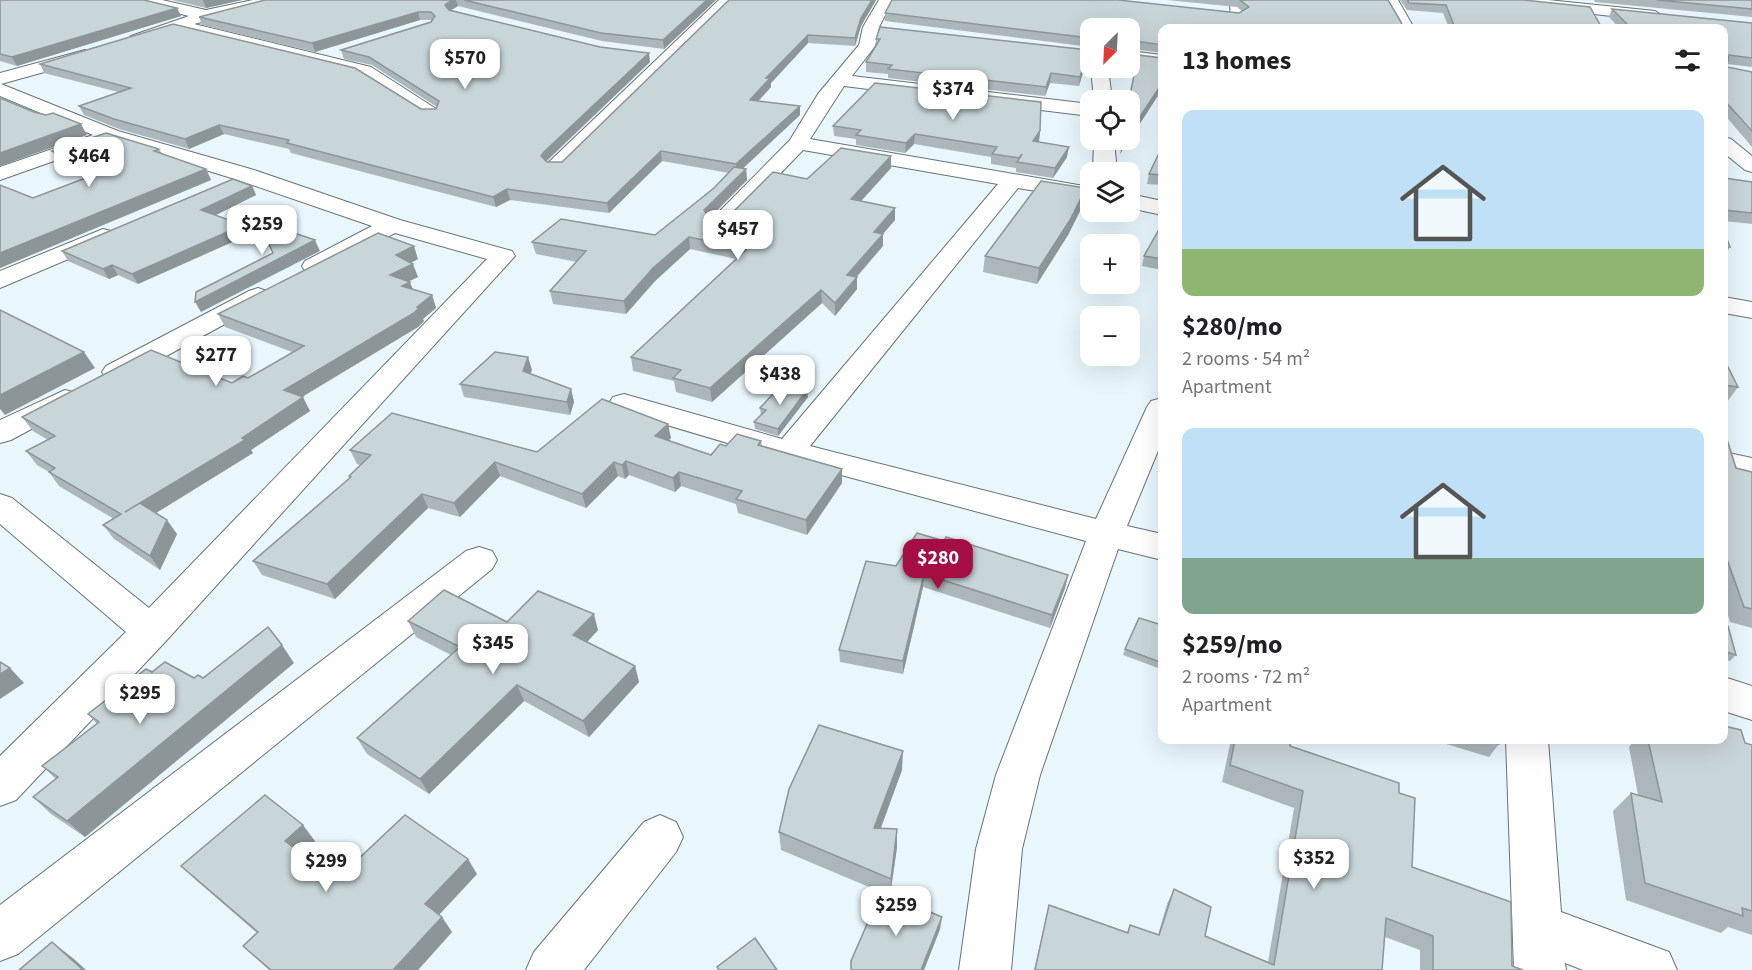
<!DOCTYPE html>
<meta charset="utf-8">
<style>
:root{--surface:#fff;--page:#f2f2f2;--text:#202124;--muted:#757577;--accent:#a50e45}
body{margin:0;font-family:"Source Sans 3",sans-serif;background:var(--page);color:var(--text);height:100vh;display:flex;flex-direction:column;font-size:22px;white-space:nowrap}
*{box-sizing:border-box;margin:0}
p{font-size:20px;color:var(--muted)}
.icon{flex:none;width:33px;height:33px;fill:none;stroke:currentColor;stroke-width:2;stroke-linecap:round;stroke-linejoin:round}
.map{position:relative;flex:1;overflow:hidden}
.panel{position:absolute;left:1158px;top:24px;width:570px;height:720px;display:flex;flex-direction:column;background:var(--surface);border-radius:12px;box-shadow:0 6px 24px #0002}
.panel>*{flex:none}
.needle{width:39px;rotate:204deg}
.controls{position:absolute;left:1080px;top:18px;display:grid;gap:12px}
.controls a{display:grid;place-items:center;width:60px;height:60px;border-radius:12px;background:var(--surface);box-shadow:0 6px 24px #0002;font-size:30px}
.price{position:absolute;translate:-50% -51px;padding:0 14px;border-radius:12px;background:#fff;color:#222;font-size:20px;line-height:39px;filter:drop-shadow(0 2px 3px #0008)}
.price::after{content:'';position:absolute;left:50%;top:36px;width:18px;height:14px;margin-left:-9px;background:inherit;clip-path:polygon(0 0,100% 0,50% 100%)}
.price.on{background:var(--accent);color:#fff}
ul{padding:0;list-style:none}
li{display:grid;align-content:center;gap:12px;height:318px;padding:0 24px}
li span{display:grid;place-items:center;height:186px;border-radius:12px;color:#555}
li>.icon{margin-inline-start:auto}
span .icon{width:108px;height:108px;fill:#fffc;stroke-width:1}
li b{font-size:26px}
h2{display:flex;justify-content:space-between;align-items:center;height:72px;padding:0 24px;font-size:26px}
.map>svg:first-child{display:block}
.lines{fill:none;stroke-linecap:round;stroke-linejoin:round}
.minor-casing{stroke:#677377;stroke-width:2}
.minor{fill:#fff;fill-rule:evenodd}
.wall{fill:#acb7bb}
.shaded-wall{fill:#8c9598}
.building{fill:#c8d5d9;stroke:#8c9598;stroke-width:1.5}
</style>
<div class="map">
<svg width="1752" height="970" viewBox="0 0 1752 970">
<rect width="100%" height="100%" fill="#e9f7fc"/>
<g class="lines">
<defs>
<g id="minor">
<polygon points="136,0 162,0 206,10 253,0 280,0 278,3 194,24 371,67 441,112 439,116 425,116 359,75 182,29 143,42 131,42 129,39 131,36 189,16 138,3"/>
<polygon points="719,0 734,0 563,170 549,170 546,166 549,162"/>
<polygon points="879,0 893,0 879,27 875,46 852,76 1090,104 1090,116 844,86 810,139 1090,187 1090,200 1018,188 810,446 1096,519 1147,407 1151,401 1162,398 1162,441 1127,526 1162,534 1162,560 1118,549 1040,775 1022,849 1011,970 959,970 976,849 996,775 1086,541 778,458 613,409 609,403 613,397 624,394 782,439 998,184 803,150 727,229 711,229 707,224 790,140 818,94 859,45 863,27"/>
<polygon points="1230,0 1244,0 1247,28 1231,28"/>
<polygon points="1384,0 1398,0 1414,28 1398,28"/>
<polygon points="1499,0 1548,0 1655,11 1663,16 1655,21 1506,4"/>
<polygon points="85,50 93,55 91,59 1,84 118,131 254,170 400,220 512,251 515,256 165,642 16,800 0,806 0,756 126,632 0,524 0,494 12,498 149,608 487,259 395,233 323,271 314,273 305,271 302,266 305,261 372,226 238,180 105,139 102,144 0,180 0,167 93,135 0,96 0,73"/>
<polygon points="1130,51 1162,55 1162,65 1130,61"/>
<polygon points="1091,68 1108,68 1112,100 1094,100"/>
<polygon points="1724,137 1731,139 1752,156 1752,172 1745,170 1724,153"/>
<polygon points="1094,140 1114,140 1116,162 1114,172 1093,172"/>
<polygon points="1130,194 1162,201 1162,215 1130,208"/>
<polygon points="103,229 111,231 115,236 111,241 0,288 0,271"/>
<polygon points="258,288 267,291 271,296 267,301 126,378 116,381 106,378 102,372 106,366 249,291"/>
<polygon points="1724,297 1752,302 1752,318 1724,313"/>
<polygon points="65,390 76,393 80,399 76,405 11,440 0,443 0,420"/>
<polygon points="1724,452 1752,458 1752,480 1724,472"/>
<polygon points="479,547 492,551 497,560 492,569 18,954 0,961 0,905 466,551"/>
<polygon points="1724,677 1752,686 1752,720 1724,711"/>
<polygon points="1506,740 1548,740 1561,912 1669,952 1677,970 1583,970 1565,963 1566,970 1514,970"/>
<polygon points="660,815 676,822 683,837 676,852 584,970 526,970 534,952 644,822"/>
</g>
</defs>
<!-- minor casing -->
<use href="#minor" class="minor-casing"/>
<!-- minor -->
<use href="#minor" class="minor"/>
</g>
<!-- wall -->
<g class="wall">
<polygon points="0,0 177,8 181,16 17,66 0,61"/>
<polygon points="172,0 242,0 206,8"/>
<polygon points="265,0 716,0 664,49 602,41 458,6 450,10 650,62 546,162 562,162 729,0 876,0 861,26 855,46 808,43 771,83 771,87 758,101 800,115 743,168 746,169 747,180 709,219 727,218 807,179 891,156 891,168 861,201 895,208 895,220 883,234 883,246 857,277 857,289 835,316 822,303 712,402 676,392 674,381 633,371 631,357 736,259 690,249 655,281 626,314 553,304 550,291 577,262 536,254 532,242 655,235 714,188 729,173 662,161 609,213 510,200 496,207 291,153 289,149 224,134 189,149 119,129 84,115 79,106 118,92 44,73 40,64 421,109 436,109 437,107 372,65 344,59 341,50 431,22 433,20 420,20 315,52 202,25 199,17"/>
<polygon points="1167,0 1388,0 1403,28 1162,28 1162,53 1134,49 1136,40 1130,48 1130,28 1090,28 1090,47 885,21 885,13 1239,13 1242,11 1237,7"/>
<polygon points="1400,0 1524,0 1602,28 1449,28 1443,13 1407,10"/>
<polygon points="1594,0 1752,0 1752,17 1595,2"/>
<polygon points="1612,9 1752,23 1752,67 1727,64 1727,67 1752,72 1752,147 1724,114 1724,28 1619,28 1609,17"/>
<polygon points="876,39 1087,59 1079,86 1050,83 1045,96 888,78 888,74 866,72 866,62 876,46"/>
<polygon points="1162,58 1162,99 1157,97 1130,139 1129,100"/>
<polygon points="833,126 1040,131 1039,142 1067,157 1053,178 1016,172 1016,168 991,164 991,157 914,144 905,153 856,145 856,139 834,136"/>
<polygon points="1162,147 1162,185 1147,184 1149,174"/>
<polygon points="159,149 162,154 206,169 211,180 0,268 0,185 33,198 93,175 58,162 52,151"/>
<polygon points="1724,178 1752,182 1752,224 1724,221"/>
<polygon points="252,186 256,195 215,215 248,235 138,284 118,275 109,279 68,261 62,251"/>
<polygon points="1086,188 1084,203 1068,235 1037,284 983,272 985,256"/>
<polygon points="1162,224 1162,270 1142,266 1144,256"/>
<polygon points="1724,231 1730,247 1724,256"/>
<polygon points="418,259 411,263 418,277 408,281 413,290 432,295 436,308 423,319 424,321 418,327 302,397 310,411 251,450 253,453 156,513 177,534 160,570 114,539 103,525 114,519 59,486 49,472 37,465 26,451 48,440 33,431 22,417 232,383 248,378 292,352 225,327 218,314"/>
<polygon points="1724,359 1738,387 1727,402 1724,401"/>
<polygon points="532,370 530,374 571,389 574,402 570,415 464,397 460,384"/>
<polygon points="808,397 778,436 755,429 754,422 761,415 760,408"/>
<polygon points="1724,430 1736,468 1752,472 1752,628 1730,622 1724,603"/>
<polygon points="671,438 669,440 711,455 726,446 761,441 762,446 842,483 807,535 738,513 736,504 681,486 675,492 629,475 625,479 618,476 586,508 500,476 460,517 428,508 335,599 262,575 253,561 350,478 349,476 360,465 357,464 350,450 537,452"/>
<polygon points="944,541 1068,575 1065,588 1050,628 923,587 903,674 840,662 839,650 896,566"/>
<polygon points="408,621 507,622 598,630 587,642 635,666 639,682 589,737 524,701 429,794 367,754 357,738 451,655 416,637"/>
<polygon points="1724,625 1736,655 1730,661 1724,660"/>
<polygon points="1125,649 1162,657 1158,668 1123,655"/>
<polygon points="294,663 85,837 51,814 33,797 56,779 42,766 97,724 88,714 152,672 203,678"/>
<polygon points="1231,740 1291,740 1290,746 1399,793 1412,867 1512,966 1523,970 1420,970 1420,950 1385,937 1382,970 1034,970 1049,905 1127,932 1130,925 1158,935 1167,904 1174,889 1205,936 1268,962 1294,808 1222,782"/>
<polygon points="1433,740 1500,740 1499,744 1489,757"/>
<polygon points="1631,740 1724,740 1752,745 1752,935 1728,927 1721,933 1626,900 1613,811 1631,793 1638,795 1629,747 1632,743"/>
<polygon points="902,770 881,828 897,847 890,896 940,929 924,970 851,970 881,892 781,850 779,832"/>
<polygon points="315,841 301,854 336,880 477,874 439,915 452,932 418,970 269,970 243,946 257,933 197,881 181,866"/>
</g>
<!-- shaded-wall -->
<g class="shaded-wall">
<polygon points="203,0 242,0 206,8"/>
<polygon points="452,0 456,0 458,6 447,13 445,5"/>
<polygon points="707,0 716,0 664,49 663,40"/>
<polygon points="872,0 876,0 861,26 855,46 855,38 861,18"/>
<polygon points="177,8 181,16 17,66 12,57"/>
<polygon points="418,12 420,20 315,52 312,43"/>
<polygon points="1137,32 1136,40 1130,48 1130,42"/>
<polygon points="808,35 808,43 771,83 771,87 751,109 750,100 766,78"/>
<polygon points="1088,50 1087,59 1079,86 1080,77"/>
<polygon points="649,53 650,62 547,160 544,166 541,156 545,151"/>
<polygon points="1051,73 1050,83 1045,96 1046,87"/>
<polygon points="1159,88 1157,97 1130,139 1130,132"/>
<polygon points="800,106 800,115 737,174 736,164"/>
<polygon points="81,124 87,135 0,166 0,153"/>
<polygon points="219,125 224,134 189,149 185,139"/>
<polygon points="1040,131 1039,141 1032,151 1033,141"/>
<polygon points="915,134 914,144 905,153 906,143"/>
<polygon points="1125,140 1129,140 1120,154 1122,144"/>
<polygon points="1069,147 1067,157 1053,178 1055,168"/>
<polygon points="661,151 662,161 609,213 607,203"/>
<polygon points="891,156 891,168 852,211 851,199"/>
<polygon points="206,169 211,180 0,268 0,253"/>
<polygon points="746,169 747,180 705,222 704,210"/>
<polygon points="252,186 256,195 206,220 201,210"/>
<polygon points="1086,188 1084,203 1068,235 1037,284 1039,268"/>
<polygon points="507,189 510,200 496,207 493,197"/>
<polygon points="895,208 895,220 874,244 874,232"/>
<polygon points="243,225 248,235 138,284 132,274"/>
<polygon points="883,234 883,246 847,287 847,275"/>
<polygon points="689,237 690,249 655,281 626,314 624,301 653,268"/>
<polygon points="315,240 320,251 201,312 195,302"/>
<polygon points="414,246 418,259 401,268 396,255"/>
<polygon points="413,264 418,277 395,288 390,275"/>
<polygon points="112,265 118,275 109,279 103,269"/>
<polygon points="857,277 857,289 835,316 835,303"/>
<polygon points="410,282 415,295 402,286"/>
<polygon points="821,290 822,303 712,402 710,388"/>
<polygon points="432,295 436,308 423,319 424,321 418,327 290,404 284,390 417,307"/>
<polygon points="84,352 95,368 5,415 0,409 0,395"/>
<polygon points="528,357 532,370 527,384 523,371"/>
<polygon points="571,389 574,402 570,415 567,402"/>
<polygon points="807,390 808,397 778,436 778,429"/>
<polygon points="303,397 310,411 251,450 253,453 135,526 125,512 242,438"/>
<polygon points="668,424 671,438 658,450 655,436"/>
<polygon points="626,461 629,475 625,479 622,465"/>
<polygon points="495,462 500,476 460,517 454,503"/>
<polygon points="614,462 618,476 586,508 582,494"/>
<polygon points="842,469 842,483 807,535 806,520"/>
<polygon points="679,472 681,486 675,492 673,478"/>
<polygon points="422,494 428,508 335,599 327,584"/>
<polygon points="167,520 177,534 160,570 150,556"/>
<polygon points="924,574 923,587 903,674 903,661"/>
<polygon points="1068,575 1065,588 1050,628 1052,615"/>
<polygon points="594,614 598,630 579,651 573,635"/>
<polygon points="282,645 294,663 85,837 67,821"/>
<polygon points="635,666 639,682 589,737 583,721"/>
<polygon points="10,668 24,683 0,699 0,674"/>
<polygon points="517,685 524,701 429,794 420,779"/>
<polygon points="903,751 902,770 874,846 874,828"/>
<polygon points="303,825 315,841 298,857 285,841"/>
<polygon points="897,829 897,847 890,896 891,879"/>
<polygon points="468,859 477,874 435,919 425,904"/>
<polygon points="442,917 452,932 418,970 393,970"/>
<polygon points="942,917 940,929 924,970 921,970"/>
<polygon points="52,942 74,959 86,970 83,970"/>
</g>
<!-- building -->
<g class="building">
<polygon points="0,0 144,0 177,8 12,57 0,54"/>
<polygon points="265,0 452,0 445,5 449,10 600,47 649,53 545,151 541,156 547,162 562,162 729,0 872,0 861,18 855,38 808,35 766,78 770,78 750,100 800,106 736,164 661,151 607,203 507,189 493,197 287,143 289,140 219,125 185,139 114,119 79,106 131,88 40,64 173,24 355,68 421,109 436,109 439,101 369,57 341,50 431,22 435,16 431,12 418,12 312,43 199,17"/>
<polygon points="464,0 707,0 663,40 601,33"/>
<polygon points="892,0 1118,0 1239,13 1249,7 1240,0 1388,0 1401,22 1403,28 1398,27 1399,28 1162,28 1162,45 1135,41 1137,32 1130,42 1130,28 1090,28 1090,38 885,13"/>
<polygon points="1407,0 1524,0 1590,7 1602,28 1455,28 1446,5 1409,3"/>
<polygon points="1657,0 1752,0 1752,9"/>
<polygon points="1612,9 1752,23 1752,58 1729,55 1727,67 1752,72 1752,131 1724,100 1724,28 1631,28"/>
<polygon points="880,27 1088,50 1080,77 1051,73 1046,87 888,69 892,65 866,62 880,39 876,39"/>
<polygon points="1138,55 1162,58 1162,89 1159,88 1130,132 1129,100"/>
<polygon points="875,83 1041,102 1040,131 1033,141 1069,147 1055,168 1017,162 1022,154 1019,158 992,154 997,147 915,134 906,143 856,135 861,130 833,126"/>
<polygon points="0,98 34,112 46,115 53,113 81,124 0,153"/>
<polygon points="106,133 159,149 154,151 206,169 0,253 0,185 33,198 104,171 52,151"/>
<polygon points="1724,139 1727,139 1724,174"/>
<polygon points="1162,147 1162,175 1149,174"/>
<polygon points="841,148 891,156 851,199 895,208 874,232 883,234 847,275 857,277 835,303 821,290 710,388 673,378 681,370 631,357 747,249 689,237 653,268 624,301 550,291 586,251 532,242 561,219 655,235 714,188 734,167 746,169 704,210 710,219 727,218 773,172 807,179"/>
<polygon points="1724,178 1752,182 1752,213 1724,210"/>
<polygon points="233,179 252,186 201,210 243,225 132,274 112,265 103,269 62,251"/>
<polygon points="1041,181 1086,188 1070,220 1039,268 985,256"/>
<polygon points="258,221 315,240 195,302 196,292 273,253"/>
<polygon points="1162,224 1162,259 1144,256"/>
<polygon points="1724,231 1730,247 1724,246"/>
<polygon points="378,233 414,246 396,255 413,264 390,275 410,282 402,286 432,295 417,307 419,308 414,313 284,390 303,397 242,438 245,440 125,512 140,503 167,520 150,556 103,525 121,514 49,472 55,468 26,451 55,436 22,417 151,350 232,383 243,376 248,378 304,346 218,314"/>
<polygon points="0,310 84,352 0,395"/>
<polygon points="495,352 528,357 523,371 571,389 567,402 460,384"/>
<polygon points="1724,359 1738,387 1724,385"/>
<polygon points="782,384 807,390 778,429 754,422 766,410 760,408"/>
<polygon points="602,399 668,424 655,436 711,455 720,444 726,446 737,434 761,441 758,445 842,469 806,520 736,499 742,491 679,472 673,478 626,461 622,465 614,462 582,494 495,462 454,503 422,494 327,584 253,561 351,477 349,476 371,455 350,450 392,413 537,452"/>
<polygon points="1724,430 1736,468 1752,472 1752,609 1744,607 1724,551"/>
<polygon points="917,533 944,541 946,537 1068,575 1052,615 924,574 903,661 839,650 866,561 896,566"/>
<polygon points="444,590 507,622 538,591 594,614 573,635 635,666 583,721 517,685 420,779 357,738 460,647 408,621"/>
<polygon points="1139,618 1162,625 1162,655 1160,662 1125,649"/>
<polygon points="1724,625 1728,626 1736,655 1724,651"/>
<polygon points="268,627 282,645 67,821 33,797 58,777 42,766 99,722 88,714 146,669 152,672 165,662 194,678 198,675 203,678"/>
<polygon points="0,662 10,668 0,674"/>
<polygon points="819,725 903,751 874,828 897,829 891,879 779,832 789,789"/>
<polygon points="1724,726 1741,730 1745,743 1752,745 1752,911 1742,908 1743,916 1645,883 1631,793 1662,802 1648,740 1724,740"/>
<polygon points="1235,740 1291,740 1290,746 1399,783 1399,793 1415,798 1412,867 1511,902 1512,966 1523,970 1433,970 1433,936 1386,918 1382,970 1035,970 1049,905 1128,933 1130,925 1159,935 1174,889 1211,907 1205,936 1274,965 1303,791 1230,765"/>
<polygon points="1486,740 1500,740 1499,744"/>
<polygon points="265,795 303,825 285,841 336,880 405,815 468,859 425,904 442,917 393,970 271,970 243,946 258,932 181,866"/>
<polygon points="881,892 942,917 921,970 851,970 851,961"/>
<polygon points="755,938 777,970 719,970 717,967"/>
<polygon points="52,942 83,970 19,970"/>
</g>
</svg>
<div class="controls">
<a><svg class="needle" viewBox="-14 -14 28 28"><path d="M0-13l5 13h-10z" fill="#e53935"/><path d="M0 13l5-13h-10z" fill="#757577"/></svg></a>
<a><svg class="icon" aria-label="locate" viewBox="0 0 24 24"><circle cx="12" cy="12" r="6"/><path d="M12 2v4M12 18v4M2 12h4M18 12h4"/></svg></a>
<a><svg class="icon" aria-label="layers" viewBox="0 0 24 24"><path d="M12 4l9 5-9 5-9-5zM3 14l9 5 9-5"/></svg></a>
<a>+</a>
<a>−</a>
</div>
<b class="price" style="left:465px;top:90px">$570</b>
<b class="price" style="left:953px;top:121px">$374</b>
<b class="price" style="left:89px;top:188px">$464</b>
<b class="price" style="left:262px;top:256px">$259</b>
<b class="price" style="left:738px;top:261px">$457</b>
<b class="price" style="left:216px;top:387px">$277</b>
<b class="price" style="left:780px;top:406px">$438</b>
<b class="price on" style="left:938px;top:590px">$280</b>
<b class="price" style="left:493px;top:675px">$345</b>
<b class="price" style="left:140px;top:725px">$295</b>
<b class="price" style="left:1314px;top:890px">$352</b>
<b class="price" style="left:326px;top:893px">$299</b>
<b class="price" style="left:896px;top:937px">$259</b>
<section class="panel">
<h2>13 homes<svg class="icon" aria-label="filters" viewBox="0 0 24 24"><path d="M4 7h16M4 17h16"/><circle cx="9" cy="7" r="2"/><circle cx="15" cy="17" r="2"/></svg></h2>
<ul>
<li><span style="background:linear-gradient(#bfe0f5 75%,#8fb573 0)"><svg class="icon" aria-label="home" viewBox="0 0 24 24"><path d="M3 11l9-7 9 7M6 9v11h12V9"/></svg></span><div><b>$280/mo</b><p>2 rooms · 54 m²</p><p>Apartment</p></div></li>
<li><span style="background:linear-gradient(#bfe0f5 70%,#7fa58c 0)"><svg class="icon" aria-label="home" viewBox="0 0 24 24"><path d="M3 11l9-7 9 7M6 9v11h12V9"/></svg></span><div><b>$259/mo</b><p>2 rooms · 72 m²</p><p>Apartment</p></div></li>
</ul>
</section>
</div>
